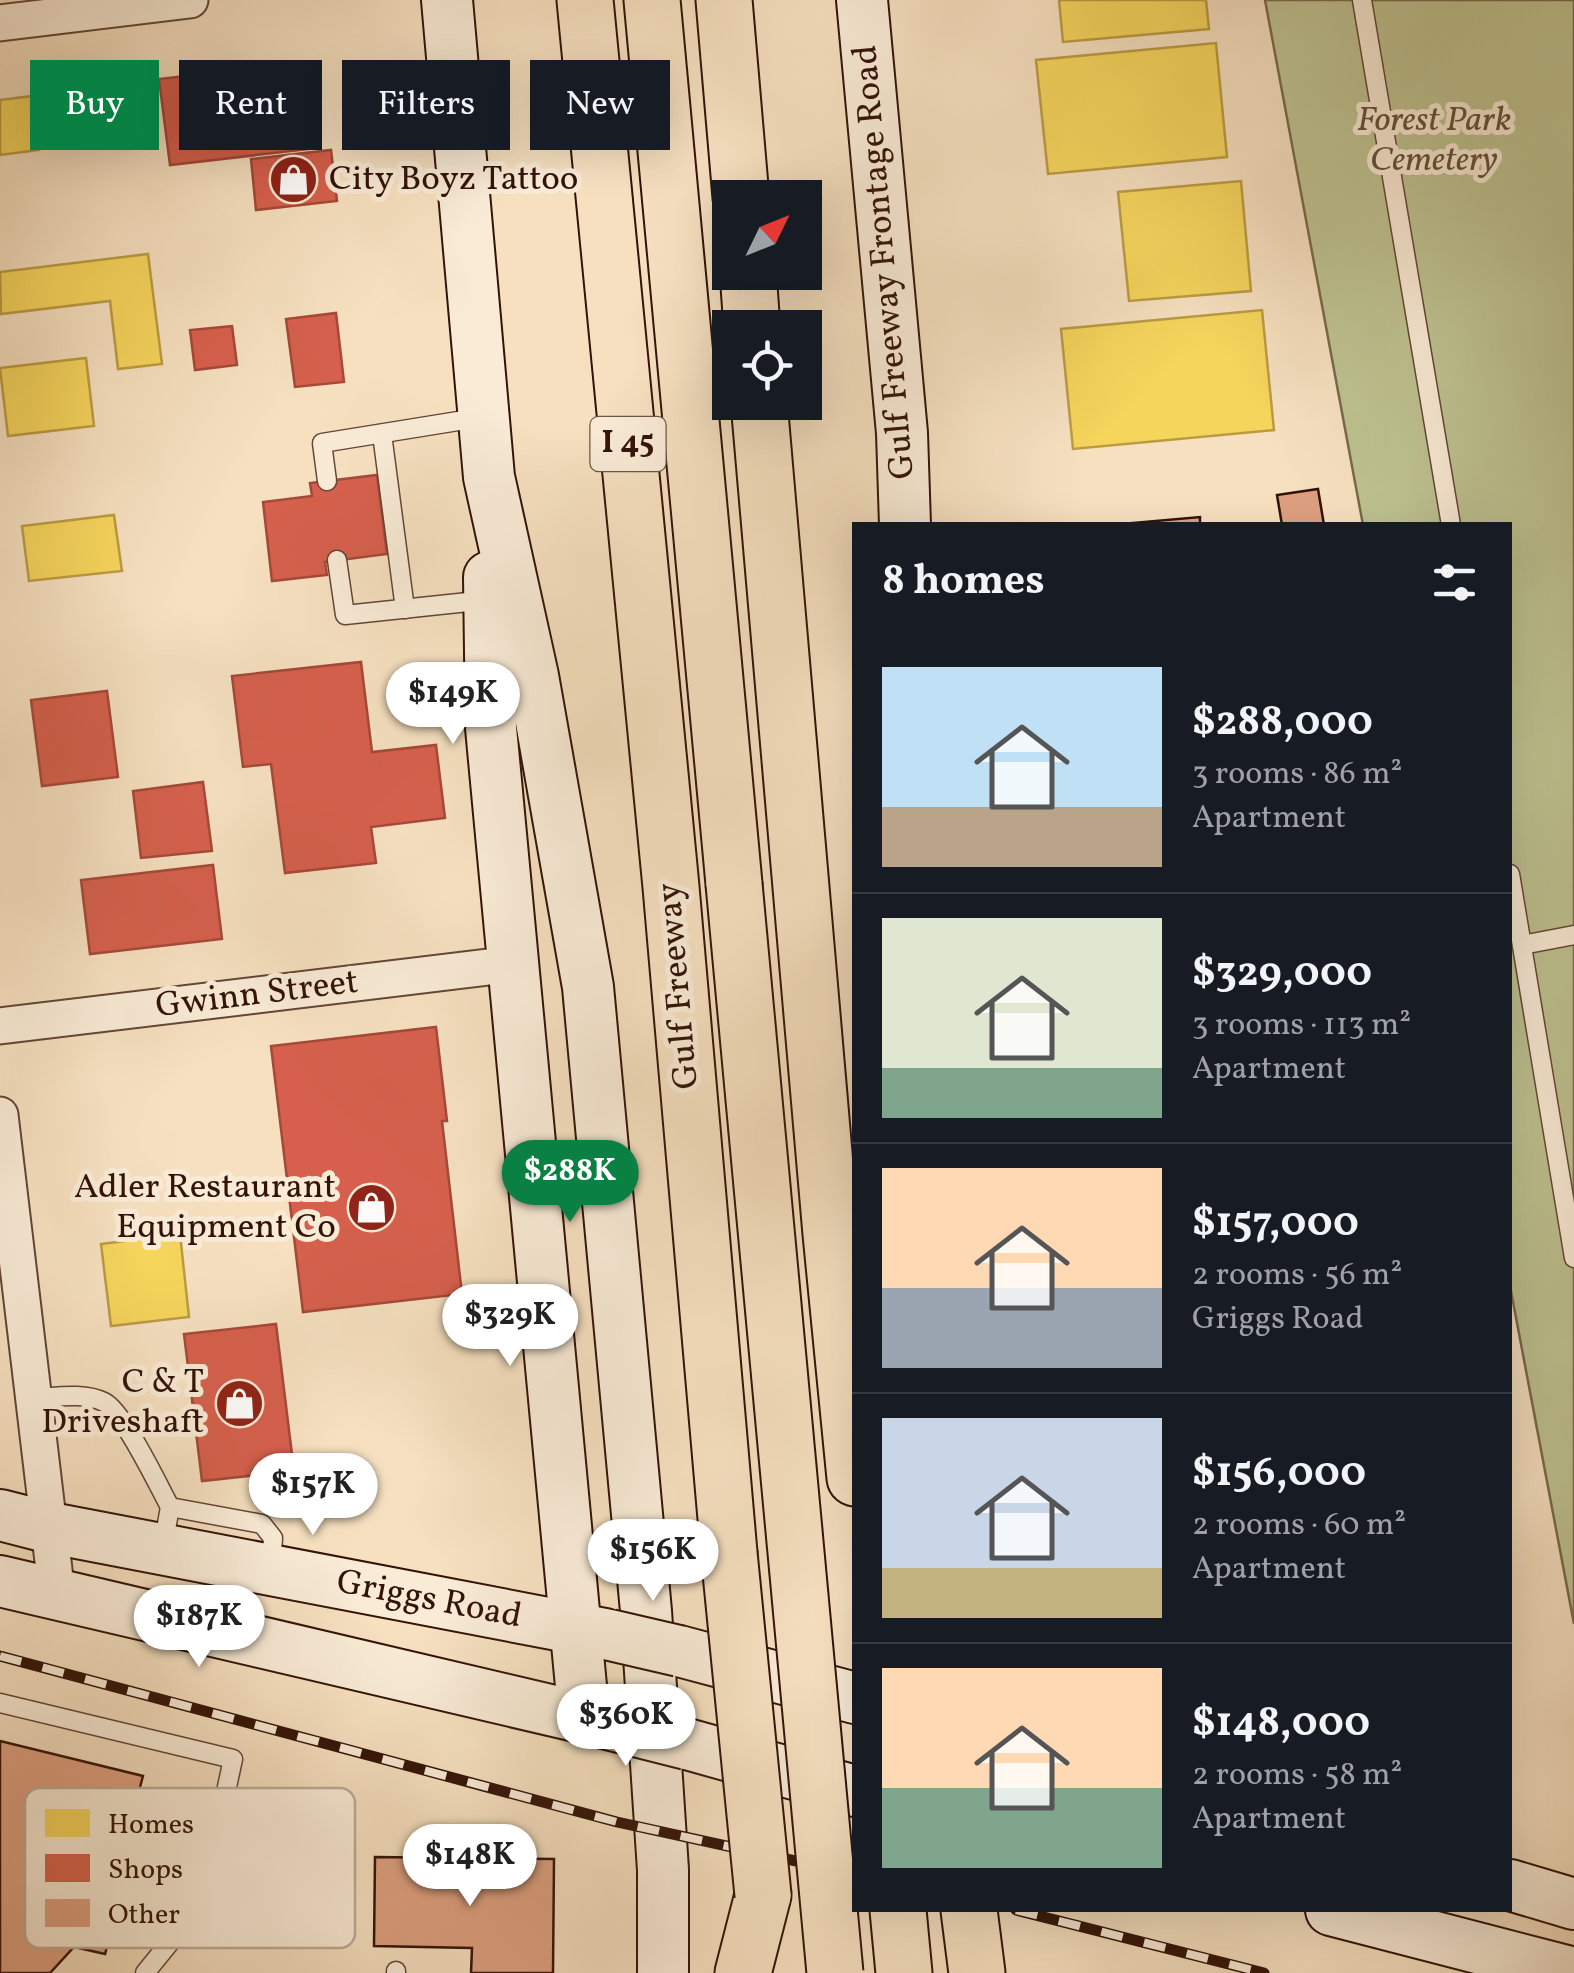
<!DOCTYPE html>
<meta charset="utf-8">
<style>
:root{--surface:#171b24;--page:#20242c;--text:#f1f3f6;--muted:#9ea1a6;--line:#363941;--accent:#0b8043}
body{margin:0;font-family:Vollkorn,serif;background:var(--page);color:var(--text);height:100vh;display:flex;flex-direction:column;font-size:38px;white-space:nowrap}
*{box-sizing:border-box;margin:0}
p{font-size:32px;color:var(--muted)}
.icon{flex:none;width:55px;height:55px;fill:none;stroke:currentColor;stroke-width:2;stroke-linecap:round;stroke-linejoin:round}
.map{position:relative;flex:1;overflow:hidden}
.drawer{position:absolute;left:852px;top:522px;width:660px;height:1390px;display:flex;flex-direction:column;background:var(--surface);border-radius:0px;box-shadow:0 10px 40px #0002}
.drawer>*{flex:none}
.hud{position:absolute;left:30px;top:60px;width:672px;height:90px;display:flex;gap:20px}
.needle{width:65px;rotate:47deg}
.fabs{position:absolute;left:712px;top:180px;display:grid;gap:20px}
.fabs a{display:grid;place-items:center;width:110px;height:110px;border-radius:0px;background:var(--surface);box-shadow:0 10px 40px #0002;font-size:50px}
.price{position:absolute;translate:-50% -85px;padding:0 22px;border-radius:35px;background:#fff;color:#222;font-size:32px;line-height:65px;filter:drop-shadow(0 2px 5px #0008)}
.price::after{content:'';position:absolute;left:50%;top:60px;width:30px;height:22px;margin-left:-15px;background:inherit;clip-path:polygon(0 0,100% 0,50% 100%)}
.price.current{background:var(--accent);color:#fff}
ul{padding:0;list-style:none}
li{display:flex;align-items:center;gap:30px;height:250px;padding:0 30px}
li+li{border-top:2px solid var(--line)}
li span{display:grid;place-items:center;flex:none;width:280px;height:200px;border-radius:0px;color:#555}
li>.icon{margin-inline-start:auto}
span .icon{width:120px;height:120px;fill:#fffc;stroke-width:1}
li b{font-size:42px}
h2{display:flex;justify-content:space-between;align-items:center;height:120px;padding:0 30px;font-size:42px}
.pill{padding:0 35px;border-radius:0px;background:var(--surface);box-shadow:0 10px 40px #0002;font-size:35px;line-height:90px}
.pill.current{background:var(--accent);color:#fff}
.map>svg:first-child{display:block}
.green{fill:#bec291;stroke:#786a4c;stroke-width:2.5}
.homes{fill:#f6d55c;stroke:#bb9b42;stroke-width:2.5}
.shops{fill:#d6604d;stroke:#a54938;stroke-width:2.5}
.building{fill:#dea081;stroke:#321307;stroke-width:2.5}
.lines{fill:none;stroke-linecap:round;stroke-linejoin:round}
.service-casing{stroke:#634635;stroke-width:21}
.minor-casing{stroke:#634635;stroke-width:39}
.secondary-casing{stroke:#321307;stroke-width:54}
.motorway-casing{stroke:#321307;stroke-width:59}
.service{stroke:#f9ebd6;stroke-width:18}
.minor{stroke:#f9ebd6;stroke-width:35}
.secondary{stroke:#f9ebd6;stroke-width:50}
.motorway{stroke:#f6e0c0;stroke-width:55}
.rail-casing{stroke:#321307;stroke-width:11}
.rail{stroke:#f9ebd6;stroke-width:8;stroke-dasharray:22;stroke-linecap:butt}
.secondary-bridge-casing{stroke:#321307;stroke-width:54;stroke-linecap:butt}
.motorway-bridge-casing{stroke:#321307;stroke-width:59;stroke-linecap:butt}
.secondary-bridge{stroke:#f9ebd6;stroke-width:50}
.motorway-bridge{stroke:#f6e0c0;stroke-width:55}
.labels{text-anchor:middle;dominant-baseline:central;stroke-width:10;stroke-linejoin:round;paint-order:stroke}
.shield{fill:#f9ebd6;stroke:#6e5445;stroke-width:2.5}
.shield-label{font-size:32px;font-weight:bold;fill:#321307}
.park-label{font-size:35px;font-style:italic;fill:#635037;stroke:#f9ebd6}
.poi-label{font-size:35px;fill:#321307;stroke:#f9ebd6;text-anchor:end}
.street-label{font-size:35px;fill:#321307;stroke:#f9ebd6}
.key{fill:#f9ebd6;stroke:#bdaa98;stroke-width:2.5}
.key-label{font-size:28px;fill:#321307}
</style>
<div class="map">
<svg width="1574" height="1973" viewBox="0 0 1574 1973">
<rect width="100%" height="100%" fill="#f6e0c0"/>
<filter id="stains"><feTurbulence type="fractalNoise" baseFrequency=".002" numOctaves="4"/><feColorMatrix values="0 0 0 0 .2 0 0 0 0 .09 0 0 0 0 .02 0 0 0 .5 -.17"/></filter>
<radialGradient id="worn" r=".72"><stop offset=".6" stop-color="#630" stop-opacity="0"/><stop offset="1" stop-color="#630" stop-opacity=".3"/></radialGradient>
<!-- green -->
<polygon class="green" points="1265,0 1574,0 1574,1624 1510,1286 1510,525 1363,525"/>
<!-- homes -->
<g class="homes">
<polygon points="1059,0 1206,0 1209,29 1063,42"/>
<polygon points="1216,43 1227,157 1048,174 1036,60"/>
<polygon points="32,96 39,150 0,155 0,100"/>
<polygon points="1241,181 1251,291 1129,301 1118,192"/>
<polygon points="148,254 162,364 118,369 110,301 1,314 0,272"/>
<polygon points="1262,310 1274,430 1073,449 1061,329"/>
<polygon points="86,358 94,426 8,436 0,368"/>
<polygon points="114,515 122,571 29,581 22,526"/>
<polygon points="180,1234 189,1317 111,1326 101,1244"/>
</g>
<!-- shops -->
<g class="shops">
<polygon points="307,62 318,148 170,165 159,79"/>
<polygon points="331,150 337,201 256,210 251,159"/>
<polygon points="336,313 344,382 295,387 286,319"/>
<polygon points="232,326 237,365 195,370 190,330"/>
<polygon points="377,475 387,554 325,562 327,575 272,581 263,502 312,496 310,483"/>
<polygon points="361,662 372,752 436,745 445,818 371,827 376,863 285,873 271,764 243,767 232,676"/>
<polygon points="107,691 118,777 42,786 31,700"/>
<polygon points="203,782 212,851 141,858 133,791"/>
<polygon points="213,865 222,939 90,954 81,880"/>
<polygon points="436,1027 447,1121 442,1121 462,1294 303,1312 271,1046"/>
<polygon points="276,1324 294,1471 202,1481 184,1334"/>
</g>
<!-- building -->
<g class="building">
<polygon points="1318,489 1324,525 1282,525 1277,495"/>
<polygon points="1200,517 1200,525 1110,525"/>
<polygon points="0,1741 143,1776 136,1802 112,1796 84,1910 115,1919 105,1954 74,1947 50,1973 0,1973"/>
<polygon points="375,1857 554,1859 553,1973 471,1973 472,1948 374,1946"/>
</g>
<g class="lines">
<defs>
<g id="service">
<polyline points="1362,0 1451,525"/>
<polyline points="382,434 405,609"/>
<polyline points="327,481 322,443 483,417"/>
<polyline points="337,560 345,615 487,600"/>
<polyline points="1510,874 1574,1258"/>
<polyline points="1522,945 1574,935"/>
<path d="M35,1398C56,1397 84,1392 104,1402C123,1411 158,1485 170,1507"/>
<polyline points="163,1546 170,1507 262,1524 273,1538 271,1565"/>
<polyline points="0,1703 233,1759 202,1903 145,1973"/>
<polyline points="396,1971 396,1973"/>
</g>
<g id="minor">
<polyline points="0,23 190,0"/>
<polyline points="0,1026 514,964"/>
<polyline points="0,1115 57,1595"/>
</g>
<g id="secondary">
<polyline points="447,0 489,477 533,676 588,987 646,1611 663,1870 663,1973"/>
<polyline points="862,0 902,433 905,525"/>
<polyline points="0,1515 51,1528 605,1634"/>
<polyline points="0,1581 584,1718 491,728 489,577"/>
<polyline points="679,1651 855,1698"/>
<polyline points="687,1744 855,1791"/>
<polyline points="1510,1885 1574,1904"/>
<polyline points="1331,1910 1574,1973"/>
</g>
<g id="motorway">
<polyline points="585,0 671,887 729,1553"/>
<polyline points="652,0 734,884"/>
<polyline points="724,0 741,198"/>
<polyline points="748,272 752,328"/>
<polyline points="759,402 831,1234 855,1478"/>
<polyline points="898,1910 904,1973"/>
<polyline points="969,1910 977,1973"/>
<polyline points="743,1973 763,1895"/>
</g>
</defs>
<!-- service casing -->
<use href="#service" class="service-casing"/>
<!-- minor casing -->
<use href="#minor" class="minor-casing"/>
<!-- secondary casing -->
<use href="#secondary" class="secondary-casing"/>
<!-- motorway casing -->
<use href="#motorway" class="motorway-casing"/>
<!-- service -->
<use href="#service" class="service"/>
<!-- minor -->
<use href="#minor" class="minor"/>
<!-- secondary -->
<use href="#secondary" class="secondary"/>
<!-- motorway -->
<use href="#motorway" class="motorway"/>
<defs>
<g id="rail">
<polyline points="0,1656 617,1822 855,1874"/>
<polyline points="1016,1910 1264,1973"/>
</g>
</defs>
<!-- rail casing -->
<use href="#rail" class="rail-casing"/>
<!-- rail -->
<use href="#rail" class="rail"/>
<defs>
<g id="secondary-bridge">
<polyline points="610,1635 679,1651"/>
<polyline points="584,1718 687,1744"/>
</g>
<g id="motorway-bridge">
<polyline points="734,884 835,1973"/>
<polyline points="729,1553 763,1895"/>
</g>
</defs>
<!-- secondary-bridge casing -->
<use href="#secondary-bridge" class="secondary-bridge-casing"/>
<!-- motorway-bridge casing -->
<use href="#motorway-bridge" class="motorway-bridge-casing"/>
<!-- secondary-bridge -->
<use href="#secondary-bridge" class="secondary-bridge"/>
<!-- motorway-bridge -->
<use href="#motorway-bridge" class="motorway-bridge"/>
</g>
<!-- icons -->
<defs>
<symbol id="shop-disc" viewBox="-11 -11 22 22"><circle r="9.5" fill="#8f2418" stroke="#f9ebd6"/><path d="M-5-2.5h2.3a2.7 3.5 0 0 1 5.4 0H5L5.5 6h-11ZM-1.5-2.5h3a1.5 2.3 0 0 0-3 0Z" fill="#fff"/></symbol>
</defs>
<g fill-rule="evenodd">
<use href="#shop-disc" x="266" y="152" width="55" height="55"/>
<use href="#shop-disc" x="344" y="1180" width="55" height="55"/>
<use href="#shop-disc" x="212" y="1376" width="55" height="55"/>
</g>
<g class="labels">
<!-- shield labels -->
<rect class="shield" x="590.5" y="417" width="75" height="54" rx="8"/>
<g class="shield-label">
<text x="628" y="444">I 45</text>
</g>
<!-- park labels -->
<g class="park-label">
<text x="1434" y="121">Forest Park<tspan x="1434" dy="40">Cemetery</tspan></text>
</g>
<!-- poi labels -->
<g class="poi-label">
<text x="329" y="180" text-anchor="start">City Boyz Tattoo</text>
<text x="336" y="1188">Adler Restaurant<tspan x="336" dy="40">Equipment Co</tspan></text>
<text x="204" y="1383">C &amp; T<tspan x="204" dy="40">Driveshaft</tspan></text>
</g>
<!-- street labels -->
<g class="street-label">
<text transform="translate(885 262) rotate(-95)">Gulf Freeway Frontage Road</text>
<text transform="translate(679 986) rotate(-95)">Gulf Freeway</text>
<text transform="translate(257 995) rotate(-7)">Gwinn Street</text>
<text transform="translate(429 1600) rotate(11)">Griggs Road</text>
</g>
</g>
<!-- legend -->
<rect x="25" y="1788" width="330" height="160" rx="15" class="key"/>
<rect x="45" y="1809" width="45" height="28" fill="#f6d55c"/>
<rect x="45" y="1854" width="45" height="28" fill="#d6604d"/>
<rect x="45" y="1899" width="45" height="28" fill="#dea081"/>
<g class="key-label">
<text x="108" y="1833">Homes</text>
<text x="108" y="1878">Shops</text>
<text x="108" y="1923">Other</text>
</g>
<rect width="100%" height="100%" filter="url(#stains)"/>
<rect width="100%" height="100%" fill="url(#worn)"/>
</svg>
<div class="fabs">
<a><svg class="needle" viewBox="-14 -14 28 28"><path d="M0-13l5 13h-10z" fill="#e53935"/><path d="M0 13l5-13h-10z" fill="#9ea1a6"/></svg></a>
<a><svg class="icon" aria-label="locate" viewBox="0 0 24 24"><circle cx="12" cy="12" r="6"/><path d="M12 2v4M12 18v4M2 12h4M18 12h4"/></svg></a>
</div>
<b class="price" style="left:453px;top:747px">$149K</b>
<b class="price current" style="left:570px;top:1225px">$288K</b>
<b class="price" style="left:510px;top:1369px">$329K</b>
<b class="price" style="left:313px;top:1538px">$157K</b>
<b class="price" style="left:653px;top:1604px">$156K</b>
<b class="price" style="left:199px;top:1670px">$187K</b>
<b class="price" style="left:626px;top:1769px">$360K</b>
<b class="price" style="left:470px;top:1909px">$148K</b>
<div class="hud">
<a class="pill current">Buy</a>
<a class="pill">Rent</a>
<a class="pill">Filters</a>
<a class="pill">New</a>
</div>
<section class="drawer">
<h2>8 homes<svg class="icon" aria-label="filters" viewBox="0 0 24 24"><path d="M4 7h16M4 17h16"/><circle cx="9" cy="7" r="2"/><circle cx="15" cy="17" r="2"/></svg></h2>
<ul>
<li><span style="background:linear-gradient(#bfe0f5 70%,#b9a48a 0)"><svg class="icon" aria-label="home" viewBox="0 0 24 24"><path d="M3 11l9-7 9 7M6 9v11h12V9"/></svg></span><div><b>$288,000</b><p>3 rooms · 86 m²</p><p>Apartment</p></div></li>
<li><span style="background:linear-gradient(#dfe7d0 75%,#7fa58c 0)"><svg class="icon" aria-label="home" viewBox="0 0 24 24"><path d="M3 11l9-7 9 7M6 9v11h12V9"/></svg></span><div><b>$329,000</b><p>3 rooms · 113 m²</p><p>Apartment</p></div></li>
<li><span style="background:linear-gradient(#ffd9b3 60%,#9aa5b1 0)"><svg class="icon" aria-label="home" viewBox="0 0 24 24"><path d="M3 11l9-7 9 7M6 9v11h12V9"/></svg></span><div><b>$157,000</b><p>2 rooms · 56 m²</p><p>Griggs Road</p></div></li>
<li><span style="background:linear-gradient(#c9d6e8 75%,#c2b280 0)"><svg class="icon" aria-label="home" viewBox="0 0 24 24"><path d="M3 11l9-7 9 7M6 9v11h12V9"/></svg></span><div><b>$156,000</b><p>2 rooms · 60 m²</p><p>Apartment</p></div></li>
<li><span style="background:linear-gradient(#ffd9b3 60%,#7fa58c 0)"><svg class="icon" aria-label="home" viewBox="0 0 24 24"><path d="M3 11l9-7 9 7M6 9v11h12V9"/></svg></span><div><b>$148,000</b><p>2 rooms · 58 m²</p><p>Apartment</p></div></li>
</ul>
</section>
</div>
